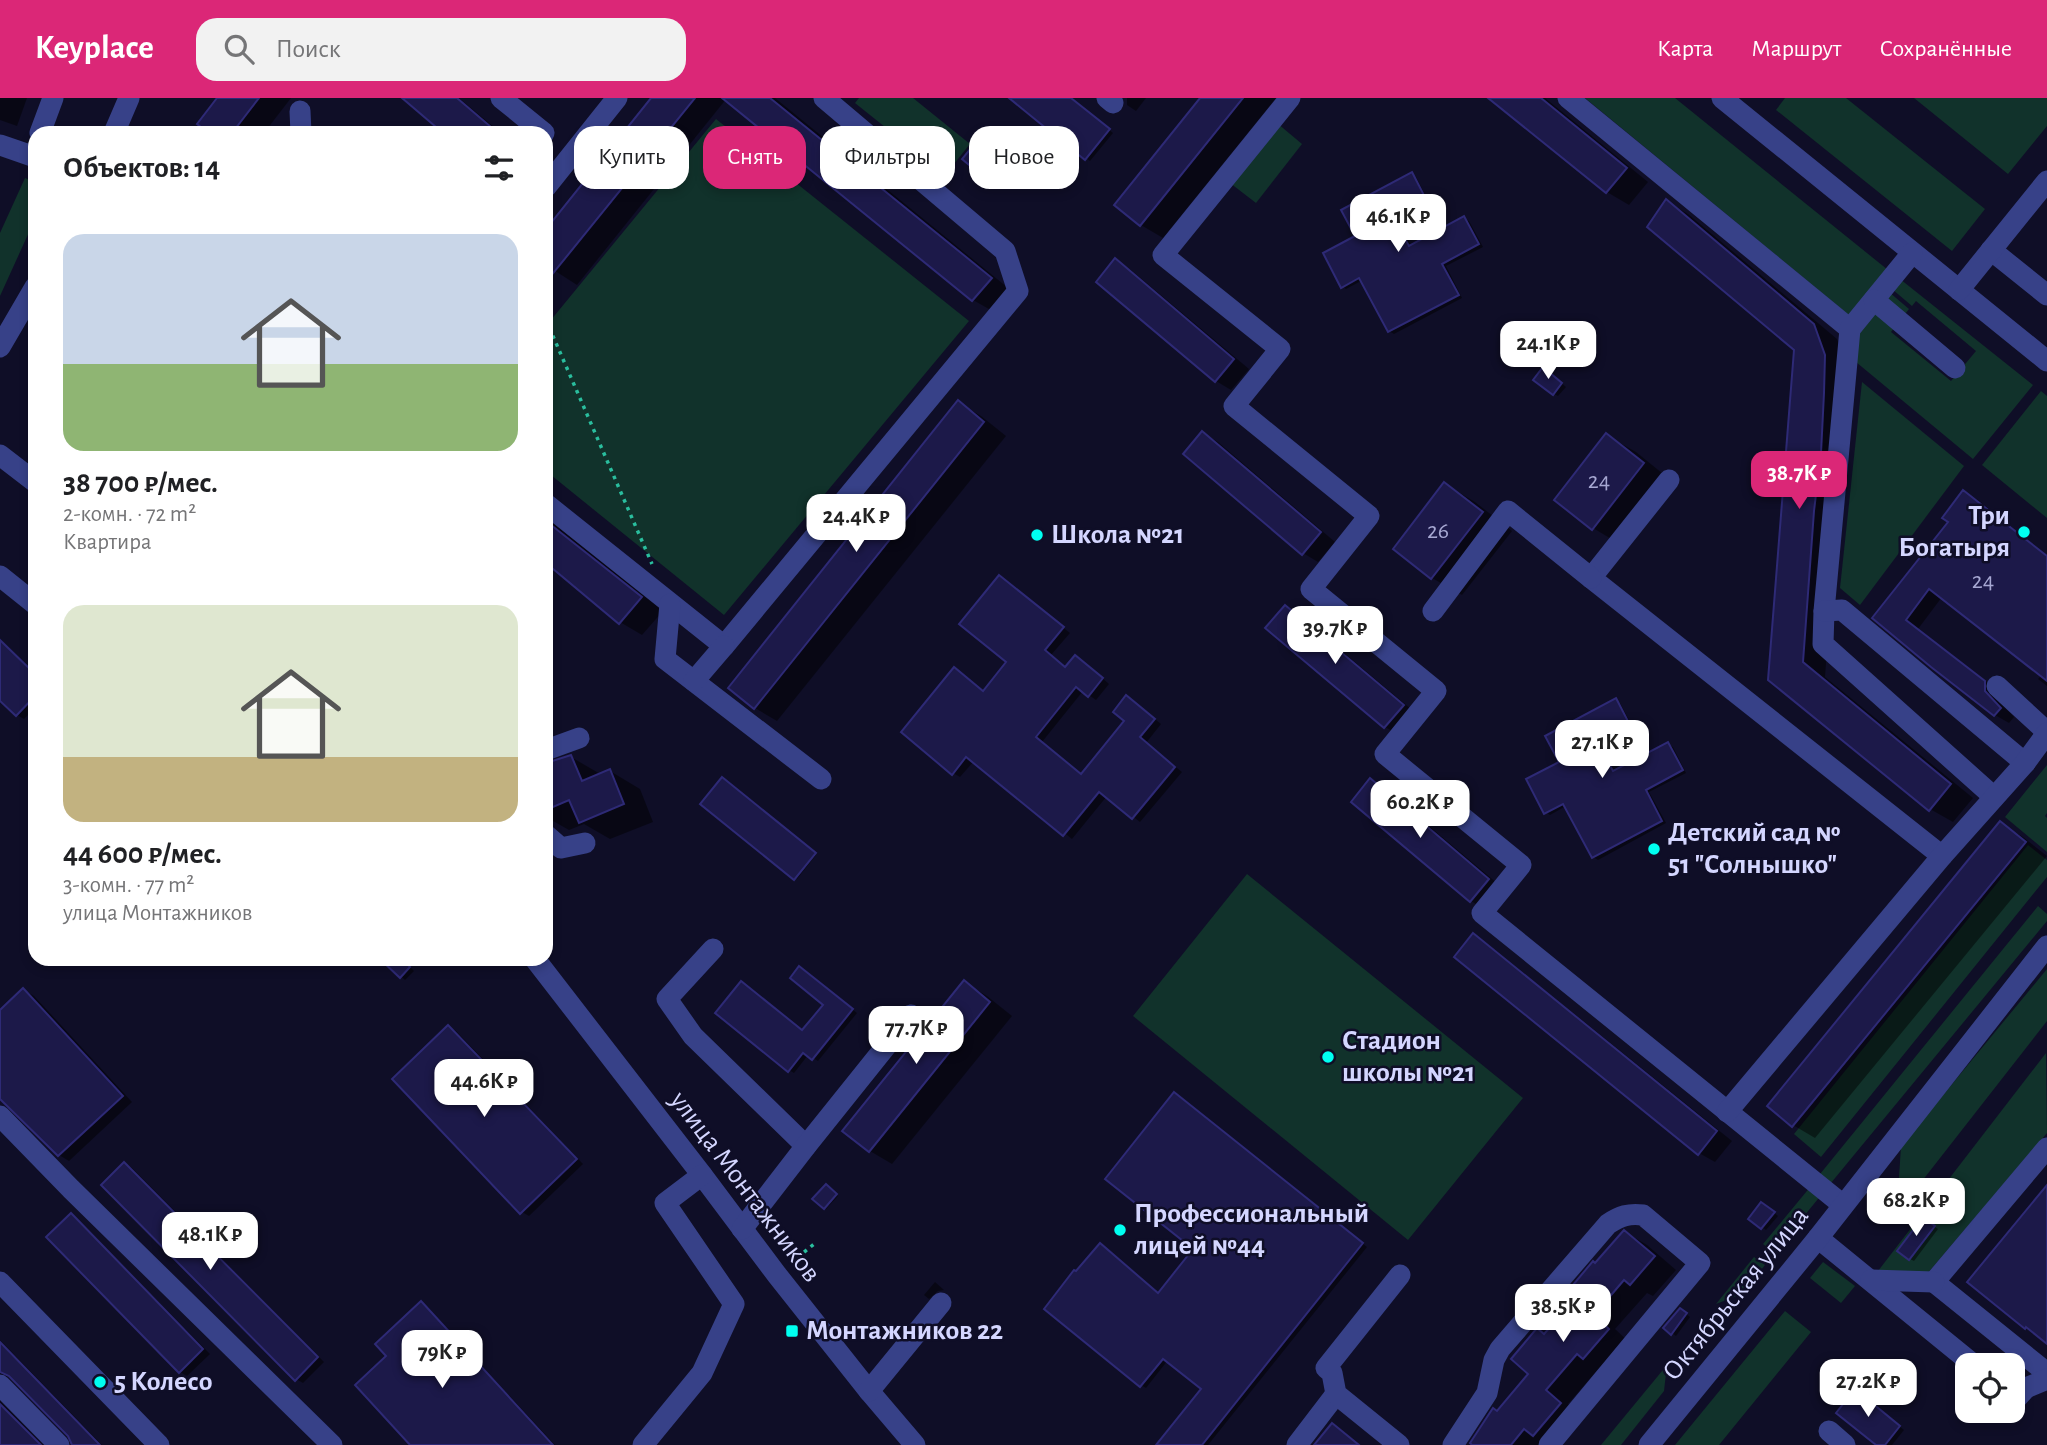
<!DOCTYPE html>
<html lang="ru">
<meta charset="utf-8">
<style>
:root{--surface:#fff;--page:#f2f2f2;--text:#202124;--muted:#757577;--accent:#db2777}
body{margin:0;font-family:"Alegreya Sans",sans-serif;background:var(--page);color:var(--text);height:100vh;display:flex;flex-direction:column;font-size:26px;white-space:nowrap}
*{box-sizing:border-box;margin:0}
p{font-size:23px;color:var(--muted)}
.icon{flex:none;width:38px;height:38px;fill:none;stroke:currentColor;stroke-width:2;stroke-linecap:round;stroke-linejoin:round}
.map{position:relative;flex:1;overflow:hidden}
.drawer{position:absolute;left:28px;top:28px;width:525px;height:840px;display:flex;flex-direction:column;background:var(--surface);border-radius:21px;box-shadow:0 4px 10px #0003}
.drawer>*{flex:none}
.banner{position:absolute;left:574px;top:28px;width:665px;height:63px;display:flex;gap:14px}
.controls{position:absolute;left:1955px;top:1255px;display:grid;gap:14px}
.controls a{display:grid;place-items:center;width:70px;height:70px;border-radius:14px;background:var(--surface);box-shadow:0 4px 10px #0003;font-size:35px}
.price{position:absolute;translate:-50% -60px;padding:0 16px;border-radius:14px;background:#fff;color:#222;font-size:23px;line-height:46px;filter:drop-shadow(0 2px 4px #0008)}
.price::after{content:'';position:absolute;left:50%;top:42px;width:21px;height:16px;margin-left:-10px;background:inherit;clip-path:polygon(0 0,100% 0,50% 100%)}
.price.current{background:var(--accent);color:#fff}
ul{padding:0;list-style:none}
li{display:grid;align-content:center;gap:14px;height:371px;padding:0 35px}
li span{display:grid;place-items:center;height:217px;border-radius:21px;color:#555}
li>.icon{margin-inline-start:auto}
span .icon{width:126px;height:126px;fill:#fffc;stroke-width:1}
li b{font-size:30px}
h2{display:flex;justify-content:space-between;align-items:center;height:84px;padding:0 35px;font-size:30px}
.chip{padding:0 24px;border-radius:21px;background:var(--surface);box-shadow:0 4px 10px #0003;font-size:24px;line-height:63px}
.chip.current{background:var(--accent);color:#fff}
header{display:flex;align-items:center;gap:42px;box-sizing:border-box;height:98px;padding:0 35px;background:var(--accent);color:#fff}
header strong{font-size:33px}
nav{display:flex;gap:38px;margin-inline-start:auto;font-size:24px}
.search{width:490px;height:63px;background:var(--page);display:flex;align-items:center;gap:18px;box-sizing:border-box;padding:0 24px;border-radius:21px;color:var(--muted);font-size:26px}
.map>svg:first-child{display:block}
.green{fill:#11322b}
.shadow{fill:#0007}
.building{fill:#1c1949;stroke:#2e2a76;stroke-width:2}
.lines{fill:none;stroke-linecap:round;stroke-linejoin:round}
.path{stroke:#2abe9e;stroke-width:3.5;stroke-dasharray:3.5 5;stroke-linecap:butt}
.minor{stroke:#374188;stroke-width:21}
.poi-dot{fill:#00fff1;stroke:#0f0e27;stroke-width:2.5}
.labels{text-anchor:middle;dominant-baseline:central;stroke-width:5;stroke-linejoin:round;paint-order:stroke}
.number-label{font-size:24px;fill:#a6a7d2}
.poi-label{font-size:28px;font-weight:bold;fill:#d4d6ff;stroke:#0f0e27;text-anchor:start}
.street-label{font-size:28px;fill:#d4d6ff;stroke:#0f0e27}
</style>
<header>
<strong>Keyplace</strong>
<div class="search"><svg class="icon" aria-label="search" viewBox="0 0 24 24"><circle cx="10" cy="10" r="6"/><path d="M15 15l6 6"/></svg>Поиск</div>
<nav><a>Карта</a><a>Маршрут</a><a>Сохранённые</a></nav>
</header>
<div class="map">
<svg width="2047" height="1347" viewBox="0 0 2047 1347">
<rect width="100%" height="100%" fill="#0f0e27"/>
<!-- green -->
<g class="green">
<polygon points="859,0 913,0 970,46 945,77 855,5"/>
<polygon points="1585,0 1675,0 1888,172 1850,218"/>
<polygon points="1785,0 1846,0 1985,111 1952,153 1776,12"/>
<polygon points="1914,0 2047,0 2047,28 2008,76"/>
<polygon points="716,21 969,223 724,517 546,373 546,228"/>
<polygon points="1277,25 1302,46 1256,105 1230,85"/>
<polygon points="25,80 35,84 35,121 0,198 0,135"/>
<polygon points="1900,181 2033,287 1973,361 1856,264 1859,232 1889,194 1909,211 1891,234 1951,283 1976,253 1916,203 1912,208 1892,191"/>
<polygon points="1862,284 1964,368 1860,507 1840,490"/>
<polygon points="2041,293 2047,298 2047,420 1982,367"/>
<polygon points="2047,667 2047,715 2045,718 2047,720 2047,754 2005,719"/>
<polygon points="2028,747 2047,762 2047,779 1821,1059 1794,1036"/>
<polygon points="1247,776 1523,1000 1408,1142 1133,918"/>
<polygon points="2038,808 2047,816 2047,823 1826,1091 1816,1081"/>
<polygon points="2047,871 2047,923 1908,1101 1898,1095 1901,1048"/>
<polygon points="2046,955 2047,1035 1927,1176 1878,1173"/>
<polygon points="1811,1088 1822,1096 1774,1155 1763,1146"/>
<polygon points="1754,1159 1765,1167 1742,1196 1716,1206"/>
<polygon points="1823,1164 1855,1188 1841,1205 1810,1180"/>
<polygon points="1785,1213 1811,1234 1719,1347 1675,1347"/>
<polygon points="1667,1267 1664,1293 1621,1347 1601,1347"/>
</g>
<!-- shadow -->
<g class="shadow">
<polygon points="0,0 27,0 17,28 0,22"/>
<polygon points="220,0 291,0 264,35 212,35"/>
<polygon points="405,0 459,0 501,35 446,35"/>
<polygon points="654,0 727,0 577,187 546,167 546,133"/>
<polygon points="739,0 775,0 1013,194 996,215 973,202 733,7"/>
<polygon points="1011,0 1070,0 1113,35 1090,63"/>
<polygon points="1127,0 1146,0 1136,13 1127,7"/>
<polygon points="1202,0 1276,0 1163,140 1141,127 1116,107"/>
<polygon points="1491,0 1545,0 1648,84 1629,107 1607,94"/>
<polygon points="977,54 994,67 986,77 981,74"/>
<polygon points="1412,76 1416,79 1431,108 1399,125 1412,149 1464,120 1469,123 1483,149 1446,168 1462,200 1394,236 1389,233 1363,182 1346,191 1342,188"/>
<polygon points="1666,103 1688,116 1837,241 1848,271 1825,579 1973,700 1953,724 1930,711 1770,581 1796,251"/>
<polygon points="1116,163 1131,172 1249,271 1231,292 1216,283"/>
<polygon points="1548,274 1566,289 1558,298 1554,296"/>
<polygon points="959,305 981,318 1006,338 777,623 755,610 730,590"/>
<polygon points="1202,335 1218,344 1335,444 1318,464 1303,455"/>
<polygon points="1606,337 1636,354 1673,384 1623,448 1593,430"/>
<polygon points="1445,386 1475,404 1512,433 1462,497 1432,480 1395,451"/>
<polygon points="1964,394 1978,402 2047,457 2047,588 2038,581 2042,577 1942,499 1918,531 1999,593 1998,602 2014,619 2009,625 1995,617 1932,568 1875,520 1950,424"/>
<polygon points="546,419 663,513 642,537 620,524 546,463"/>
<polygon points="999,479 1070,535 1051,557 1066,570 1083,563 1109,586 1096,602 1083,593 1042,644 1082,677 1127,623 1134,604 1161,626 1146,645 1182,674 1140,724 1107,698 1072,741 974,663 960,679 953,675 984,594 1009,564"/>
<polygon points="1285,509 1300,518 1418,617 1401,638 1385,629 1268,530"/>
<polygon points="0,543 35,575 35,610 24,621 17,617 0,601"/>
<polygon points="1615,602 1620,605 1635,633 1602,651 1615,674 1668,646 1673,649 1686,675 1649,694 1666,725 1598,762 1593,759 1566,708 1550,717 1546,714 1561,665"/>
<polygon points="571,659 602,677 610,673 640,691 653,724 610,741 584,726 569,732 546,719 546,668"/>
<polygon points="723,681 816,757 797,781 703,705"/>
<polygon points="1371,683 1386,692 1504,791 1486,812 1471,803"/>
<polygon points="2001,726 2023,739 2047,758 1815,1040 1793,1027"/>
<polygon points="1473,838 1489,847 1732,1043 1715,1064 1699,1055"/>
<polygon points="389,861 402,861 414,873 405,882 386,864"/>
<polygon points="804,873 857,915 818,963 808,957 794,975 789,972 803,934 825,906"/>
<polygon points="965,885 987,898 1012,918 892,1066 870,1053"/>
<polygon points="24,892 34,898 132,1004 69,1063 59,1057 0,999 0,914"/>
<polygon points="449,929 456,933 583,1066 529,1118 522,1114"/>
<polygon points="1179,999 1367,1149 1208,1347 1158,1347 1203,1291 1168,1262 1146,1290 1141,1287 1159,1196 1195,1151"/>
<polygon points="125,1066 132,1070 324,1264 303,1285 296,1281"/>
<polygon points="826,1088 838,1098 826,1111 815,1100"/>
<polygon points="1766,1108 1778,1118 1766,1132 1750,1120"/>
<polygon points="71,1117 78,1122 210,1256 187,1278 180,1274"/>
<polygon points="1928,1124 1938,1131 1914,1163 1910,1161"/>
<polygon points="1625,1134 1647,1147 1676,1172 1653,1198 1647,1195 1615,1231 1630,1245 1606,1273 1600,1269 1568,1306 1583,1319 1544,1347 1474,1347 1498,1314 1531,1276 1546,1237 1578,1199 1595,1167"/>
<polygon points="935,1184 944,1192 938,1193 929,1201 924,1197"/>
<polygon points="421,1206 428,1210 555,1347 413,1347 389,1258"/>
<polygon points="1685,1215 1690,1219 1676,1238 1672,1235"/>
<polygon points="0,1242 102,1347 73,1347 73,1343 13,1279 8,1279 0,1285"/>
<polygon points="1860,1296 1904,1332 1892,1347 1879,1347"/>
<polygon points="0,1303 1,1304 43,1347 4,1347 0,1343"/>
</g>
<!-- building -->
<g class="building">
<polygon points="217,0 259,0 232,35 209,35 197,26"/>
<polygon points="402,0 457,0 498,35 443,35"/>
<polygon points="651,0 695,0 546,184 546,131"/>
<polygon points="722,0 770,0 992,180 972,203"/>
<polygon points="1009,0 1071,0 1110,31 1085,62"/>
<polygon points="1200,0 1243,0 1140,128 1114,107"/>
<polygon points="1488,0 1541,0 1627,70 1606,95"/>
<polygon points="972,49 990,64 980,76 962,61"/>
<polygon points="1412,74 1428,105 1395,122 1409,148 1464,118 1479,146 1442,166 1459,197 1388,234 1359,180 1341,190 1323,155 1355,138 1341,112"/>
<polygon points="1666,101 1814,226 1825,257 1824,295 1821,355 1814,413 1803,564 1951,686 1929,713 1768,582 1794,252 1647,129"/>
<polygon points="1115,160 1234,261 1215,284 1096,184"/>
<polygon points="1543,269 1562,285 1553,297 1533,282"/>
<polygon points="958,302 984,324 754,611 728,590"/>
<polygon points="1202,333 1321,434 1302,457 1183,356"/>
<polygon points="1606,335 1644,365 1592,432 1554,402"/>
<polygon points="1444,384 1483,414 1431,481 1393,451"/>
<polygon points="1963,392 2047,458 2047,583 1929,491 1906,522 1985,583 1985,593 2001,610 1994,618 1931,569 1872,520 1948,424 1942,420"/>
<polygon points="546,423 642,499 619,526 546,465"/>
<polygon points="999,477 1064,529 1045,552 1065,569 1075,557 1103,580 1088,599 1076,589 1036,639 1081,676 1124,623 1113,614 1126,597 1155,621 1140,639 1175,669 1132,721 1099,694 1063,738 966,659 952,677 901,634 954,569 983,593 1006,564 959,526"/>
<polygon points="1285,507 1404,607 1384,630 1265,530"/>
<polygon points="0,542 35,576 35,598 16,618 0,603"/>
<polygon points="1616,600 1632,631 1599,648 1613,673 1668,644 1683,672 1646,692 1662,723 1592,760 1563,706 1544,716 1526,681 1559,664 1545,638"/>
<polygon points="571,657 582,683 610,671 624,706 579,725 569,702 546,712 546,665"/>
<polygon points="722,679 816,755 794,782 700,706"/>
<polygon points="1370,680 1489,781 1470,804 1351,704"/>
<polygon points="2000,723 2026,744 1792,1029 1767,1008"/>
<polygon points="1473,835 1717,1033 1698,1057 1454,859"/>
<polygon points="380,861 402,861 410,869 400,880"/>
<polygon points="799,868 853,911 812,962 803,955 788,974 715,915 741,883 802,932 823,907 790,880"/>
<polygon points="964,882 990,904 869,1054 842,1033"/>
<polygon points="23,890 123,998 58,1058 0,1001 0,912"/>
<polygon points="448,927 577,1061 520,1116 392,981"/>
<polygon points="1174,994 1363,1145 1202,1347 1156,1347 1201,1291 1163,1261 1140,1289 1044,1211 1074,1172 1076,1173 1100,1145 1158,1195 1193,1151 1105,1081"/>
<polygon points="124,1064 318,1259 295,1283 101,1087"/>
<polygon points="826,1086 837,1096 824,1111 812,1101"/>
<polygon points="2047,1087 2047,1246 2026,1229 2025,1231 1967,1184"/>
<polygon points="1761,1104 1775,1114 1761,1131 1748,1121"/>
<polygon points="71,1115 203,1251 179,1275 46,1139"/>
<polygon points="1923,1119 1935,1128 1909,1162 1897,1153"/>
<polygon points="1624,1132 1655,1158 1630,1187 1624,1182 1594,1217 1609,1231 1583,1261 1577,1256 1546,1292 1561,1305 1533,1338 1524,1331 1511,1347 1472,1347 1470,1345 1493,1310 1497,1313 1528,1276 1511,1261 1537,1230 1544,1236 1576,1200 1568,1193 1593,1163 1595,1165"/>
<polygon points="421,1203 553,1347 410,1347 355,1287 386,1258 375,1246"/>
<polygon points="1680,1210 1687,1215 1671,1237 1663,1230"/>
<polygon points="0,1244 100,1347 72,1347 68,1338 9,1278 0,1274"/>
<polygon points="1855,1291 1900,1328 1885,1347 1876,1347 1836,1315"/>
<polygon points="0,1306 41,1347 0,1347"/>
<polygon points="1332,1325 1359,1347 1314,1347"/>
</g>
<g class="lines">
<!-- path -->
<g class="path">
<polyline points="546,222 652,466"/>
<polyline points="791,1165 814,1146"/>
</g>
<!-- minor -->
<g class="minor">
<polyline points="501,0 544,35"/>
<polyline points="1107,0 1113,5"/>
<polyline points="1290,0 1163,157 1280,251 1234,308 1369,418 1311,491 1436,593 1385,656 1521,767 1482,815 1843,1107"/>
<polyline points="1568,0 1850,231"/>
<polyline points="1722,0 2047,263"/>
<polyline points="300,13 301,35"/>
<polyline points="40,35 53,0"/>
<polyline points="114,35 129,0"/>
<polyline points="0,47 35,59"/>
<polyline points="546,89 617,0"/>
<polyline points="1991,152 2047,197"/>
<polyline points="1912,155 1850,231 1824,513 1823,546 1994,699"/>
<polyline points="1959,192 2047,83"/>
<polyline points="1874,202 1955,270"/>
<polyline points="0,249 35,189"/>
<polyline points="0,357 35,384"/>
<polyline points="1669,382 1591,480 1942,758"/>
<polyline points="546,406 724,548 1018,193 1005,153 824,0"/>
<polyline points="0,478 35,506"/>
<polyline points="670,506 665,561 821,681"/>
<polyline points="1433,513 1508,413 1591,480"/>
<polyline points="1824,513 1842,512 2025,665"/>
<polyline points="694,583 724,548"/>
<polyline points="1997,588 2047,634"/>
<polyline points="546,652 579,640"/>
<polyline points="546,737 561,750 585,745"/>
<polyline points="713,851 667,901 693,938 806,1048"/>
<polyline points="535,861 702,1077 777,1177 869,1293 915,1347"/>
<polyline points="1727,1014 1942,758 2025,665 2047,635"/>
<polyline points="0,1018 71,1091 332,1347"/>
<polyline points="2047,1050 1934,1184 2047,1275"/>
<polyline points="742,1131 806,1048 911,917"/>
<polyline points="1818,1140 1974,1267"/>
<polyline points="1871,1182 1934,1184"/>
<polyline points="0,1184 159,1347"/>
<polyline points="0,1287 59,1347"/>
<polyline points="869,1293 941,1205"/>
<polyline points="2012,1298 2016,1301 2026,1290 2047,1281"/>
<polyline points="1829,1333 1845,1347"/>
<polyline points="643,1347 702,1275 734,1206 665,1105 702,1077"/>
<polyline points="1297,1347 1336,1296"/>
<polyline points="1399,1347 1336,1296 1332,1275 1326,1270 1400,1177"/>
<path d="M1453,1347L1487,1295L1494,1262L1500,1251L1608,1126C1620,1118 1629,1115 1643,1117L1700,1165L1549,1347"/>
<polyline points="1649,1347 1818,1140 2047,848"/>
</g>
</g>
<!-- markers -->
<g class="poi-dot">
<circle cx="2024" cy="434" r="7"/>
<circle cx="1037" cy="437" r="7"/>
<circle cx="1654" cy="751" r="7"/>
<circle cx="1328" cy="959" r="7"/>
<circle cx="1120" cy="1132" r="7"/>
<rect x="785" y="1226" width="14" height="14" rx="3.5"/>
<circle cx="100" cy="1284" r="7"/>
</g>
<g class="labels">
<!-- number labels -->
<g class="number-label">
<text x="1599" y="383">24</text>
<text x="1438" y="433">26</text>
<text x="1983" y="483">24</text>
</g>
<!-- poi labels -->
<g class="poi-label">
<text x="2010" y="418" text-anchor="end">Три<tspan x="2010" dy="32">Богатыря</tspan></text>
<text x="1051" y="437">Школа №21</text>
<text x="1668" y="735">Детский сад №<tspan x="1668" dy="32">51 "Солнышко"</tspan></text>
<text x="1342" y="943">Стадион<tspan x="1342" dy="32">школы №21</tspan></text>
<text x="1134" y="1116">Профессиональный<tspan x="1134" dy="32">лицей №44</tspan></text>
<text x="806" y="1233">Монтажников 22</text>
<text x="114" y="1284">5 Колесо</text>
</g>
<!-- street labels -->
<g class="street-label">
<text transform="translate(745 1089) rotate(53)">улица Монтажников</text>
<text transform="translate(1736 1196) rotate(-51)">Октябрьская улица</text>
</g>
</g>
</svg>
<div class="controls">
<a><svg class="icon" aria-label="locate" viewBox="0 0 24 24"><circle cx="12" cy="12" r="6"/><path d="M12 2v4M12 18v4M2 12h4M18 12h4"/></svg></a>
</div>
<b class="price" style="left:1398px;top:156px">46.1K ₽</b>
<b class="price" style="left:1548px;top:283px">24.1K ₽</b>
<b class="price current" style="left:1799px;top:413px">38.7K ₽</b>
<b class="price" style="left:856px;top:456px">24.4K ₽</b>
<b class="price" style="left:1335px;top:568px">39.7K ₽</b>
<b class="price" style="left:1602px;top:682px">27.1K ₽</b>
<b class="price" style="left:1420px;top:742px">60.2K ₽</b>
<b class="price" style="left:916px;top:968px">77.7K ₽</b>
<b class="price" style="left:484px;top:1021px">44.6K ₽</b>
<b class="price" style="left:1916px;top:1140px">68.2K ₽</b>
<b class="price" style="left:210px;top:1174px">48.1K ₽</b>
<b class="price" style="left:1563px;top:1246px">38.5K ₽</b>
<b class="price" style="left:442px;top:1292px">79K ₽</b>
<b class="price" style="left:1868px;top:1321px">27.2K ₽</b>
<div class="banner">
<a class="chip">Купить</a>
<a class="chip current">Снять</a>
<a class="chip">Фильтры</a>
<a class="chip">Новое</a>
</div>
<section class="drawer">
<h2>Объектов: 14<svg class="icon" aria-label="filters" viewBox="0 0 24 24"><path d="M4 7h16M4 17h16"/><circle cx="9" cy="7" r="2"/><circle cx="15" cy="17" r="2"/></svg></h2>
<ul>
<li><span style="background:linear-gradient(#c9d6e8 60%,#8fb573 0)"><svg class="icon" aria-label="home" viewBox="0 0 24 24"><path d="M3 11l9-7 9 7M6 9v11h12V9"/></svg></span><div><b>38 700 ₽/мес.</b><p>2-комн. · 72 m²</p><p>Квартира</p></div></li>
<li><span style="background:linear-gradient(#dfe7d0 70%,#c2b280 0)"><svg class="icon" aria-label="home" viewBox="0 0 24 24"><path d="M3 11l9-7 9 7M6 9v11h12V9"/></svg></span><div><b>44 600 ₽/мес.</b><p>3-комн. · 77 m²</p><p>улица Монтажников</p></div></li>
</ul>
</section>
</div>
